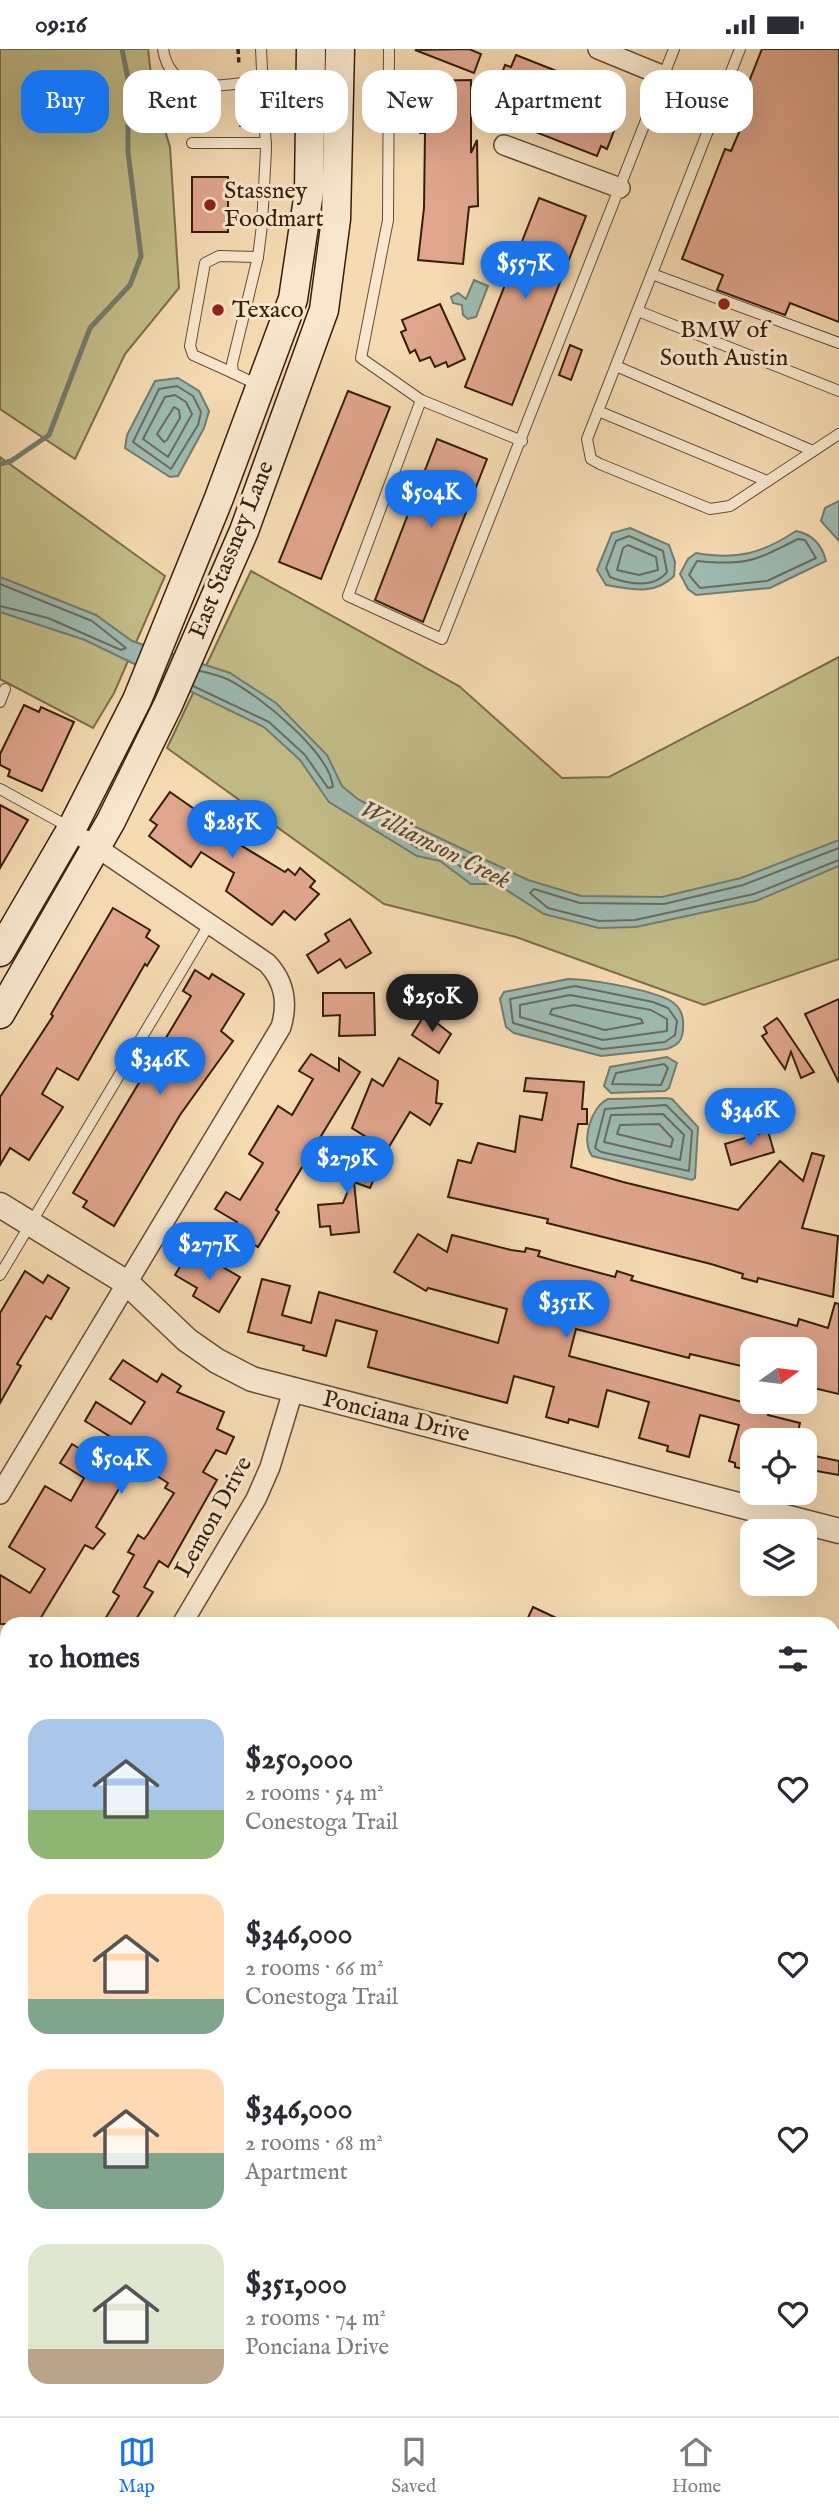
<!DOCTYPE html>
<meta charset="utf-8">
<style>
:root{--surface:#fff;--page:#f7f7f7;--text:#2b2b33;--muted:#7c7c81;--line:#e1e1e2;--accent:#1a73e8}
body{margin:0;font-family:"IM FELL English",serif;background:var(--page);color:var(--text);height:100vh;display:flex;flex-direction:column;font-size:26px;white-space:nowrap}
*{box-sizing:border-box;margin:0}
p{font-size:23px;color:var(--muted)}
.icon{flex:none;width:38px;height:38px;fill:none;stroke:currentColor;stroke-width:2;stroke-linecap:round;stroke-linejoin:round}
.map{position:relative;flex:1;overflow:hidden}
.drawer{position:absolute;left:0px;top:1568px;width:840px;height:800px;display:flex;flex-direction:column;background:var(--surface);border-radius:21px 21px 0 0;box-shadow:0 7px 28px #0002}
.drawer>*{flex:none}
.banner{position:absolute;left:21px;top:21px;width:798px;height:63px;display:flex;gap:14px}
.needle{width:46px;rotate:76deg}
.buttons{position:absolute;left:740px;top:1288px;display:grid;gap:14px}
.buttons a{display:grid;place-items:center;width:77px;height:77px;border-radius:14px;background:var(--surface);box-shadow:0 7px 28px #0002;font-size:35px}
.price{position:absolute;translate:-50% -60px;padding:0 16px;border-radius:24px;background:var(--accent);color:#fff;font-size:23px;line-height:46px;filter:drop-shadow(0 2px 4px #0008)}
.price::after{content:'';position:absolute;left:50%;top:42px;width:21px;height:16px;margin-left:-10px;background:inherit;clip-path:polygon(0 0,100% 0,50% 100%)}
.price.on{background:#222;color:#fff}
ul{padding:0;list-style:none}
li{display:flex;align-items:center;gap:21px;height:175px;padding:0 28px}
li span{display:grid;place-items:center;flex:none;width:196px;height:140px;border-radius:21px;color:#555}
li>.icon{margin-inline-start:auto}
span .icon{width:84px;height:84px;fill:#fffc;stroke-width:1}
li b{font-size:30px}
h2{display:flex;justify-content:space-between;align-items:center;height:84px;padding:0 28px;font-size:30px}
.pill{padding:0 24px;border-radius:21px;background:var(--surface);box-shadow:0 7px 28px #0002;font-size:24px;line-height:63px}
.pill.on{background:var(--accent);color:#fff}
.status{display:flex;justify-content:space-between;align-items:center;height:49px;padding:0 35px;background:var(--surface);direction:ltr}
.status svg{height:19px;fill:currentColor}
.tabs{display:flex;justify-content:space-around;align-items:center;height:98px;border-top:2px solid var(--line);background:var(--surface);font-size:19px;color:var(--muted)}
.tabs a{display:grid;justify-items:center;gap:4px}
.tabs .on{color:var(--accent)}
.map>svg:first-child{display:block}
.green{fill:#c2bd88;stroke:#7c6e49;stroke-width:2}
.water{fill:#9dbab1;stroke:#747c6e;stroke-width:2}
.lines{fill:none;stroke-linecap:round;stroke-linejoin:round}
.shore{stroke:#6a6c5e;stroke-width:2}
.stream{stroke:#747c6e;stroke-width:5}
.building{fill:#e0a58d;stroke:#361e0a;stroke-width:2}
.service-casing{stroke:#664d34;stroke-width:12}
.minor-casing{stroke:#664d34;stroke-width:22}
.tertiary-casing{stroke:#664d34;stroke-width:27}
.secondary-casing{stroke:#361e0a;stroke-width:31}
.path{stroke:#361e0a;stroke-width:3.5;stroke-dasharray:5 3.5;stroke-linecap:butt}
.service{stroke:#f8e7cd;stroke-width:10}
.minor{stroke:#f8e7cd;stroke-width:19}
.tertiary{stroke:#f8e7cd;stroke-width:24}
.secondary{stroke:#f8e7cd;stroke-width:28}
.poi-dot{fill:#8f2418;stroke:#f8e7cd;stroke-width:2.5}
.labels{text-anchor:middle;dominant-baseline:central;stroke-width:6;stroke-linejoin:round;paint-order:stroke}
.poi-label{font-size:24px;fill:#361e0a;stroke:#f8e7cd;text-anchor:start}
.street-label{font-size:24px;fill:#361e0a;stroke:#f8e7cd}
.water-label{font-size:26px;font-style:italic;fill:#554d3c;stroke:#f8e7cd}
</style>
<div class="status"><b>09:16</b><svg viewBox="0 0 49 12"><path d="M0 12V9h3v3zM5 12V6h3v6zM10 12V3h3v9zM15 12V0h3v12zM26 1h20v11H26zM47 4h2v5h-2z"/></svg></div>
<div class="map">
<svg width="839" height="2367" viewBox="0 0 839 2367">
<rect width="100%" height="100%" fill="#f5dab2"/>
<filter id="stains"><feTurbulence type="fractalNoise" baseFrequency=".00286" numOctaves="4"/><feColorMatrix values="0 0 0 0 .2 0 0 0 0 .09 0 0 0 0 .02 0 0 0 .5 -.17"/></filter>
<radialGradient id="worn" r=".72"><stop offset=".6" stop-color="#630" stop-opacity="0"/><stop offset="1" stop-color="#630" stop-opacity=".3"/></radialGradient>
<!-- green -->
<g class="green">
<polygon points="0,0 148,0 153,42 170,98 179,239 125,305 75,410 0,360"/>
<polygon points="0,408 165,527 114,644 93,679 0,630"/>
<polygon points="251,522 459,637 562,729 609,728 839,608 839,910 704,956 516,888 384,855 167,699"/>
</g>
<!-- water -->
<g class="water">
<polygon points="474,231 488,237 476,268 468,270 463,266 462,256 453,254 451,248 458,244 466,250"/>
<polygon points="178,329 199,342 209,362 204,379 178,427 170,428 125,399 127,386 155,332"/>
<polygon points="839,452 839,492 821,472 825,459"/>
<path d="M630,479L669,496L675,513L674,527C654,547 631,540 606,536L597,521L612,484Z"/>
<path d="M796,482C812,485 822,496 826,512L770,539L696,546L688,540L680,525L688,510L696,504C737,511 761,505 796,482Z"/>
<polygon points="0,528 96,566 132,592 230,624 276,654 327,706 342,737 359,751 528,831 581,847 662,848 741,829 839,791 839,817 756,852 636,878 599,879 544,865 497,835 471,835 440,812 417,807 329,753 300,711 264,678 85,591 0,563"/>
<path d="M568,930C591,930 652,941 671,952C682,959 684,969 683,981C682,992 678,996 667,1000L601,1007L514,984L506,978L500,950L504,943Z"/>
<polygon points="667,1008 677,1014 669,1039 665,1042 611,1044 604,1037 610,1018"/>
<path d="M666,1049L672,1050L698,1078L695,1129L692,1131L592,1107C581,1091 591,1058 608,1050Z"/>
</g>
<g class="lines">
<!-- shore -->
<g class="shore">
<polygon points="177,337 193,347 201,363 198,376 171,420 133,393 159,340"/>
<polygon points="175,346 186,353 192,365 168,408 143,390 165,348"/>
<polygon points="174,358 179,361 180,369 167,391 164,393 157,385"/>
<path d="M629,487L663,502L667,523C654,540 628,535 610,528L606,519L616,492Z"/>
<path d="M798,490L805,491L816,509L767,532L700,539L689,526L697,512C747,517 754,512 798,490Z"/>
<polygon points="628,496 656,508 658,521 639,526 617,521 623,499"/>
<polyline points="0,535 92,572 126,599 121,601 48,569 0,557"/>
<path d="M193,637L269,673L305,706L328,739L333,738C330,703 258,645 227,630C218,626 209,624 200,622"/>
<polygon points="394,775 491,821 492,826 474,827 443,805 419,800 390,781 390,777"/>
<polyline points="839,799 743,836 664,855 580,854 534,840 530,844 548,859 599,872 635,871 754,845 839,811"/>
<polygon points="575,937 653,953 668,959 677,972 675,986 665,993 602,1000 513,974 510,950"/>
<polygon points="570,946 651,961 667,970 667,982 603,991 520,968 520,956"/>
<polygon points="574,956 641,970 643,974 605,981 550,965 552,960"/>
<polygon points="664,1015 668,1019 661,1036 612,1035 616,1024"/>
<polygon points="666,1056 692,1082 689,1122 601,1103 595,1099 605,1060"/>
<polygon points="663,1065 684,1086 680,1111 604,1093 611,1066"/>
<polygon points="659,1075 673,1090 671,1098 617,1085 620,1076"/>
</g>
<!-- stream -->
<g class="stream">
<polyline points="0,415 11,412 49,386 90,279 130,236 141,207 128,103 128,30 122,0"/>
<polyline points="833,2081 839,2081"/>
<polyline points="0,2326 7,2322"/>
</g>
</g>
<!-- building -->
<g class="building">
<polygon points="469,0 481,5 474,24 415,1"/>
<polygon points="762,0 839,0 839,273 790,254 785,266 717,241 723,226 682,210 725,100 731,102 746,67 737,63"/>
<polygon points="516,6 620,47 616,59 622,61 607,100 601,97 597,107 487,64 505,16 511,18"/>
<polygon points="471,31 471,104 477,91 478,157 469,158 463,215 418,211 424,159 425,84 420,84 419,32"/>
<rect x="192" y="128" width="36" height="55"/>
<polygon points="539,149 586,167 512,356 465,338"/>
<polygon points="440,255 465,310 448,318 446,313 435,318 430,308 420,312 415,301 410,304 401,283 406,281 402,271"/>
<polygon points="570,296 582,301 571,331 559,326"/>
<polygon points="348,342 390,358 321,530 279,513"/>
<polygon points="437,390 487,410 423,573 375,551"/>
<polygon points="24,656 39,663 41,658 74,673 42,742 8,727 10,721 0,716 0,705"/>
<polygon points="170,743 200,764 201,762 212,768 216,761 232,771 234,776 231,782 236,785 232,791 285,823 288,820 295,826 300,819 315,832 310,838 319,845 295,871 284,862 272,876 226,842 234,824 201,803 191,818 149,787 157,776 150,771"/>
<polygon points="0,756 28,771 0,819"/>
<polygon points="113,859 150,881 146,888 159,897 147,917 145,915 78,1031 57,1019 42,1045 63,1058 29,1111 10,1099 0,1116 0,1048 53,967 51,965"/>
<polygon points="350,870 371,904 346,919 340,910 318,924 307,906 329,892 325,885"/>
<polygon points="195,921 209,930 212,925 244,945 221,982 233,992 180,1066 114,1177 83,1158 87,1152 73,1144 191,947 183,942"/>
<polygon points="323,944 374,944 375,986 339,987 340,966 323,967"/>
<polygon points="839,950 839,1034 805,965"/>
<polygon points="425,965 451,985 439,1004 412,986"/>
<polygon points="777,969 781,974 814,1023 801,1029 791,1003 785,1020 762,987 767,984 764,978"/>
<polygon points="311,1005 339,1022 339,1009 360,1023 276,1161 279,1163 258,1198 232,1182 237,1173 215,1160 226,1143 240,1151 263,1114 249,1105 278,1057 292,1066 313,1030 299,1022"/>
<polygon points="399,1009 438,1032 436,1054 442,1055 430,1076 410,1063 387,1101 352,1079 372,1030 383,1037"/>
<polygon points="526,1029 584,1033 582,1060 587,1060 587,1075 578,1075 571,1118 623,1133 738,1161 780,1112 803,1132 812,1104 824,1107 802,1179 838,1187 833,1248 758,1229 757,1233 742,1229 743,1225 711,1215 547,1174 548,1170 448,1148 458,1111 471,1114 478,1094 515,1103 520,1067 542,1071 547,1044 524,1042"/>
<polygon points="768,1082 774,1103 731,1116 725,1095"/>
<polygon points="343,1103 379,1118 370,1139 354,1133 359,1183 331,1186 330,1177 320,1178 318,1156 343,1154 352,1132 334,1124"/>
<polygon points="418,1185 447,1203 452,1186 511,1201 525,1203 526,1199 540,1202 538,1207 555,1212 615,1228 617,1222 633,1227 631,1231 797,1277 799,1270 828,1279 835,1254 839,1255 839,1345 805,1337 809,1300 752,1300 750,1319 690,1305 689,1309 576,1280 569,1307 742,1353 771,1353 768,1366 800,1374 796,1391 752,1391 750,1422 735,1418 735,1414 729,1412 739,1376 700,1366 689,1408 667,1402 668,1397 639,1389 649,1353 607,1341 598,1378 569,1370 568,1374 546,1368 554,1338 514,1327 507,1354 368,1318 377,1282 336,1271 326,1307 303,1301 304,1297 248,1283 262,1230 290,1237 282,1266 311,1274 319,1243 498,1294 507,1260 428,1239 426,1242 394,1223"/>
<polygon points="186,1208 208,1221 214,1213 240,1228 219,1263 193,1247 197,1239 175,1226"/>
<polygon points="25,1222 43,1234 48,1226 69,1239 51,1270 46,1267 17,1315 21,1317 0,1354 0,1264"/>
<polygon points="123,1311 157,1333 162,1325 181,1337 177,1343 224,1363 217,1380 234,1388 226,1405 216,1401 203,1423 217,1431 168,1518 159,1512 144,1538 153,1543 133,1575 102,1575 119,1547 113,1543 134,1506 128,1503 138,1486 144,1490 148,1485 174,1444 165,1439 168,1434 135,1413 96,1478 105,1485 93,1500 85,1496 37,1575 0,1575 0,1526 30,1544 45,1520 9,1498 45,1437 71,1452 84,1429 60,1414 72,1395 108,1417 122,1395 85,1372 96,1353 131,1375 145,1353 110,1330"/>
<polygon points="805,1405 839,1412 839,1426 805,1420"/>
<polygon points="533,1558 569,1575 525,1575"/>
</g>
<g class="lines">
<defs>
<g id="service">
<path d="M163,0C171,51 223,35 261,32"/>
<polyline points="389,0 388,171 361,309 421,351"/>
<polyline points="740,0 587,390 591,410 600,415 710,460 730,457 839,385"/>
<polyline points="192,94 266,94"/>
<polyline points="652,225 839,294"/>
<polyline points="638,262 839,342"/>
<polyline points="616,317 813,402"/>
<polyline points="233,324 193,306 190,297 205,214 219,207 258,208"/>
<polyline points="260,337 233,324 232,315 258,208 262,176 266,101 261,0"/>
<polyline points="598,362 767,432"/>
<polyline points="522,392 421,351 348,547 442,590 674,0"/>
<polyline points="0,653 5,640"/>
<polyline points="0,740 71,779"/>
<polyline points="0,1226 210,874"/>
<polyline points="717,1575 717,1574"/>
</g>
<g id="minor">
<polyline points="598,0 664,27"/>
<polyline points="504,96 620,139"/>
<path d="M0,1445L281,978C288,954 285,933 267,914L86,791"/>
<polyline points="182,1575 256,1450 270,1418 293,1342"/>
<polyline points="0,1649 7,1654"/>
<polyline points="833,1937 839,1937"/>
<polyline points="0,2159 7,2155"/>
<polyline points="833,2218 839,2218"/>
<polyline points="235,2361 239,2367"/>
<polyline points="200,2367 210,2361"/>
<polyline points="530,2367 530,2361"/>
<polyline points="757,2367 757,2361"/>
</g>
<polyline id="tertiary" points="0,1156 127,1234 187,1291 217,1312 252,1330 839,1482"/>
<g id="secondary">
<polyline points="0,903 72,779 137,651 219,449 293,250 309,143 311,0"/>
<polyline points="0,965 111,772 168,656 244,482 324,261 336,170 340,0"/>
</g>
</defs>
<!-- service casing -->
<use href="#service" class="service-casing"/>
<!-- minor casing -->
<use href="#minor" class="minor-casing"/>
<!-- tertiary casing -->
<use href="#tertiary" class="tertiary-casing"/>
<!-- secondary casing -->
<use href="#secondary" class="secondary-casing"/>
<!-- path -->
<g class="path">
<polyline points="238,0 239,16"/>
<polyline points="241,78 242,55"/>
</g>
<!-- service -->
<use href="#service" class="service"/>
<!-- minor -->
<use href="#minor" class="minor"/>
<!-- tertiary -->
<use href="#tertiary" class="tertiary"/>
<!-- secondary -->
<use href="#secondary" class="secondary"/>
</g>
<!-- markers -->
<g class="poi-dot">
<circle cx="210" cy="156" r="7"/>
<circle cx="724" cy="255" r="7"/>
<circle cx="218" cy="261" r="7"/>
</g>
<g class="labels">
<!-- poi labels -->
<g class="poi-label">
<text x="224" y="142">Stassney<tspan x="224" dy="28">Foodmart</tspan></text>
<text x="232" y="261">Texaco</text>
<text x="724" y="281" text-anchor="middle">BMW of<tspan x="724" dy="28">South Austin</tspan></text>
</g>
<!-- street labels -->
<g class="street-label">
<text transform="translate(232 501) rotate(-68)">East Stassney Lane</text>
<text transform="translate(396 1368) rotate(14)">Ponciana Drive</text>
<text transform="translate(214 1468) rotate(-61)">Lemon Drive</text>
</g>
<!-- water labels -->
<g class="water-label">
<text transform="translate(435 796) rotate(27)">Williamson Creek</text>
</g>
</g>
<rect width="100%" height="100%" filter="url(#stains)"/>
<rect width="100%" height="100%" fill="url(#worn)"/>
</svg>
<div class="buttons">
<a><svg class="needle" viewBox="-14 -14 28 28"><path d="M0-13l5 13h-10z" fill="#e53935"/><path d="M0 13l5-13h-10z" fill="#7c7c81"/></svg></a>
<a><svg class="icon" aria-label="locate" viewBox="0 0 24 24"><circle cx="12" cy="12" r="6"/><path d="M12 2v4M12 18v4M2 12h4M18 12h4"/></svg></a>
<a><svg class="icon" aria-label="layers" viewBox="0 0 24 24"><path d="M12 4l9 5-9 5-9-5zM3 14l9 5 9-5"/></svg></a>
</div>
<b class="price" style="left:525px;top:252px">$557K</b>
<b class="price" style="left:431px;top:481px">$504K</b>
<b class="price" style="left:232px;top:811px">$285K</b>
<b class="price on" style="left:432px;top:985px">$250K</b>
<b class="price" style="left:160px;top:1048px">$346K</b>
<b class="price" style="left:750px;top:1099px">$346K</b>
<b class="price" style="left:347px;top:1147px">$279K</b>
<b class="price" style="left:209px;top:1233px">$277K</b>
<b class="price" style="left:566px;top:1291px">$351K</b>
<b class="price" style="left:121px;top:1447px">$504K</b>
<div class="banner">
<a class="pill on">Buy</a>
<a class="pill">Rent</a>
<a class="pill">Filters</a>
<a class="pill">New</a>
<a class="pill">Apartment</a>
<a class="pill">House</a>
</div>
<section class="drawer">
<h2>10 homes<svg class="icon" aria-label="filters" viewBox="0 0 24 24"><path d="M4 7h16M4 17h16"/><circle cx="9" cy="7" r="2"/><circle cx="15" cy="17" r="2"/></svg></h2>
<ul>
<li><span style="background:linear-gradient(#a9c7e8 65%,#8fb573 0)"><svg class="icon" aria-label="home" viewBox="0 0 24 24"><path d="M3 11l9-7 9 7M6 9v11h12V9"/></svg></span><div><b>$250,000</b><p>2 rooms · 54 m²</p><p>Conestoga Trail</p></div><svg class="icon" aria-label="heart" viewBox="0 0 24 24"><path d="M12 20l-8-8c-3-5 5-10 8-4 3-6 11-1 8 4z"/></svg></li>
<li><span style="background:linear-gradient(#ffd9b3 75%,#7fa58c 0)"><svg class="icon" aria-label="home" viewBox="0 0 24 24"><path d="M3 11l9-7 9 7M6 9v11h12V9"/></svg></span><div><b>$346,000</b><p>2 rooms · 66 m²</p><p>Conestoga Trail</p></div><svg class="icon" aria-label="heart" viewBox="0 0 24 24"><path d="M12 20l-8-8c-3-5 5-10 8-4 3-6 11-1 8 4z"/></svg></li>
<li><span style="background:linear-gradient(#ffd9b3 60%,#7fa58c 0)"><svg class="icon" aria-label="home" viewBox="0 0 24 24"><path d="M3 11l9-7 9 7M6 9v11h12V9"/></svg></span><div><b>$346,000</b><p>2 rooms · 68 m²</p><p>Apartment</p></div><svg class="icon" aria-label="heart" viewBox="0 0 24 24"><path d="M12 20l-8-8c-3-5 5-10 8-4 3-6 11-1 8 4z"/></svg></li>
<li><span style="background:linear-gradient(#dfe7d0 75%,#b9a48a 0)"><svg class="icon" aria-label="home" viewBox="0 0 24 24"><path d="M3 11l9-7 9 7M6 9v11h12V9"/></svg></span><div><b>$351,000</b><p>2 rooms · 74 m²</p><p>Ponciana Drive</p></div><svg class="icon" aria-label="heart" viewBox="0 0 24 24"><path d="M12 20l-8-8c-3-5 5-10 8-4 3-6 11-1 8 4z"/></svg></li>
</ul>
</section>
</div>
<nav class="tabs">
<a class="on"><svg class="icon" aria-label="map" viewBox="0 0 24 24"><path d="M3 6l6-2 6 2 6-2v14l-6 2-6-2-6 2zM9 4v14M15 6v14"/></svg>Map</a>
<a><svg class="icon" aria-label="saved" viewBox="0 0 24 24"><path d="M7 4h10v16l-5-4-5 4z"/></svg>Saved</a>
<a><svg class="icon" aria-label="home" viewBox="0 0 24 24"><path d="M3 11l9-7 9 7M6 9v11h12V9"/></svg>Home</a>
</nav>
